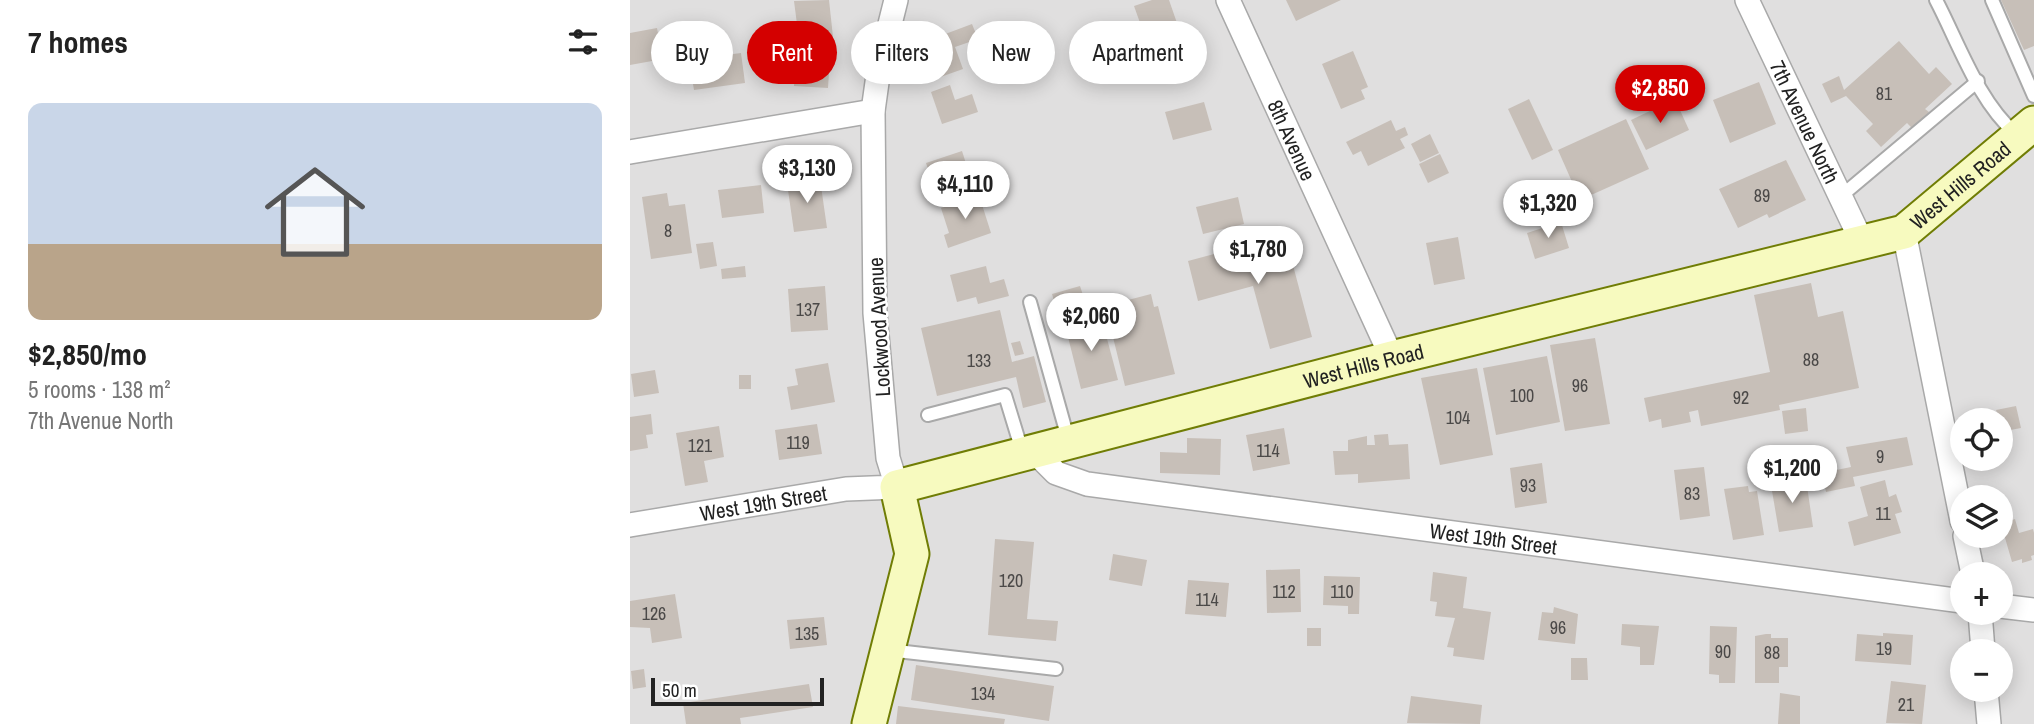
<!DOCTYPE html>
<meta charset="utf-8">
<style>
:root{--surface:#fff;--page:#f2f2f2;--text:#222;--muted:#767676;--accent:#d40000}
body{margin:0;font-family:"Archivo Narrow",sans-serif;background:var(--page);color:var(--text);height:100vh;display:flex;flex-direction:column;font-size:26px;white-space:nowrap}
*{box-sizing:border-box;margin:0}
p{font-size:23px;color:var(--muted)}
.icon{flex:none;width:38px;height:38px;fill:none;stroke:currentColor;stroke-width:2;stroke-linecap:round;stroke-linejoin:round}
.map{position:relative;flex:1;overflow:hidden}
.drawer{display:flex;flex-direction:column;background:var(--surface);width:630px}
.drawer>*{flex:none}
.guide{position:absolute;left:21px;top:21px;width:665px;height:63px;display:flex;gap:14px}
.fabs{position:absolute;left:1320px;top:408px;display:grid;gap:14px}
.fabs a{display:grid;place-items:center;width:63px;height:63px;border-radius:50%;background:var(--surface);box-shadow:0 4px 18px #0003;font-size:35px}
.scale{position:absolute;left:21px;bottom:18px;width:173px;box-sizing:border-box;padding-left:7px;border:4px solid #222;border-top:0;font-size:19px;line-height:24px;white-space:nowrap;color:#222;-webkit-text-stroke:5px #fff;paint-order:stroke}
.price{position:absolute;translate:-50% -60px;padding:0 16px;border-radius:24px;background:#fff;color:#222;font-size:23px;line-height:46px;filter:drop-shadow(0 2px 4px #0008)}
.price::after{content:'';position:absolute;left:50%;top:42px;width:21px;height:16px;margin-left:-10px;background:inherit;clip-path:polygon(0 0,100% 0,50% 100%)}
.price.current{background:var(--accent);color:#fff}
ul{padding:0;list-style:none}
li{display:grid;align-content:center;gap:14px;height:371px;padding:0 28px}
li span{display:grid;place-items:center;height:217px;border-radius:14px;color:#555}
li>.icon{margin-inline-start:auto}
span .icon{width:126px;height:126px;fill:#fffc;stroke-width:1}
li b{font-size:30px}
h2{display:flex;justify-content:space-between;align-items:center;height:84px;padding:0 28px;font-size:30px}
.chip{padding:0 24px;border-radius:32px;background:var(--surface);box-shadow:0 4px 18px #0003;font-size:24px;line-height:63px}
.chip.current{background:var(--accent);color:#fff}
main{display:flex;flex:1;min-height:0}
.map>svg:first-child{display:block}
.residential{fill:#e0dfdf;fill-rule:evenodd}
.building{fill:#c7bfb8}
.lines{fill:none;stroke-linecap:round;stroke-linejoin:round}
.lane-casing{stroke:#a9a9a9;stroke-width:16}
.street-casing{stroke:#a9a9a9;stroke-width:26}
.secondary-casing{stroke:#707d05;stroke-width:37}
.lane{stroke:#fff;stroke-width:12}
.street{stroke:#fff;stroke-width:23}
.secondary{stroke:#f7fabf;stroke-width:33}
.labels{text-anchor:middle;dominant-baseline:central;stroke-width:5;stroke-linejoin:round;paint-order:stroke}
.number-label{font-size:18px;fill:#4b4948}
.street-label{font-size:21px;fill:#222;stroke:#fff}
</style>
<main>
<section class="drawer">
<h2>7 homes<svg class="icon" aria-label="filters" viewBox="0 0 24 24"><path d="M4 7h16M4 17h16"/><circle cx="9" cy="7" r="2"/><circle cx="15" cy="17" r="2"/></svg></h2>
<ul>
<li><span style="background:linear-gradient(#c9d6e8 65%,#b9a48a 0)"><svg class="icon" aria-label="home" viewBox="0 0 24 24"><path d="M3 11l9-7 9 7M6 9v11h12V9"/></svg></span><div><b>$2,850/mo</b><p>5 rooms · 138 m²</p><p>7th Avenue North</p></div></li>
</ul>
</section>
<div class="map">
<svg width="1404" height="724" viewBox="0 0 1404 724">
<rect width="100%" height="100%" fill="#f2efe9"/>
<!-- residential -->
<path class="residential" d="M0,0H1404V724H0ZM1332,420H1370V458H1332ZM1332,497H1370V536H1332ZM1332,574H1370V612H1332ZM1332,651H1370V690H1332Z"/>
<!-- building -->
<g class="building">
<polygon points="199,0 203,37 169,40 164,1"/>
<polygon points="522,0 539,0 547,23 514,34 504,6"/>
<polygon points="656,0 711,0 666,21"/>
<polygon points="1371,0 1404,0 1404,46 1394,50"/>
<polygon points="342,24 348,39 325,47 333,69 302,80 296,66 306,62 302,39"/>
<polygon points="27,28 33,59 0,65 0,33"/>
<polygon points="554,40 562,66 525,78 522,68 530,66 524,49"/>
<polygon points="1269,41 1299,74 1306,67 1322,84 1295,109 1299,112 1282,128 1277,123 1251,147 1236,131 1243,124 1216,96 1201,103 1192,84 1209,76 1214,90"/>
<polygon points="723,51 738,87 731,90 735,99 711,109 692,64"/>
<polygon points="111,53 115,83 64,90 59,60"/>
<polygon points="166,55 200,58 198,88 164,86"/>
<polygon points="1129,82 1146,124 1100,143 1083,100"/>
<polygon points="320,85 325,100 342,94 348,112 312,124 301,92"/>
<polygon points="899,99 923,150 902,160 878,109"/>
<polygon points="1045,99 1059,130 1016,150 1001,120"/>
<polygon points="574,102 582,130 543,140 535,112"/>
<polygon points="996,119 1019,169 950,200 928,150"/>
<polygon points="761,120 766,131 775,127 778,135 770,139 775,148 738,166 731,151 723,155 716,142"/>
<polygon points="800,134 809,153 790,162 781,144"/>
<polygon points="332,151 341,179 321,186 316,173 301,178 296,163"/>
<polygon points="810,154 819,173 798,183 789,164"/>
<polygon points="1156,160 1176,200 1139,218 1137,214 1108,228 1089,189"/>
<polygon points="190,179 197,228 164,232 157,183"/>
<polygon points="131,185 134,213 92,218 88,190"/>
<polygon points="37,193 39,206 55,204 62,253 21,259 12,197"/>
<polygon points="349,195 361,233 318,248 314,235 319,233 311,208"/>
<polygon points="608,197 614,224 573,234 566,207"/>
<polygon points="931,222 939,248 905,259 897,233"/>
<polygon points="655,235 682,337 640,349 623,286 568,301 558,261"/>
<polygon points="828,237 835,279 804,285 796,243"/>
<polygon points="83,242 87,266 70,269 66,244"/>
<polygon points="115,266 116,277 92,279 91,269"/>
<polygon points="356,266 360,283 374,279 379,296 348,304 346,297 327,302 320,275"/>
<polygon points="1181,283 1188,317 1213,311 1229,388 1149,405 1150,410 1071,426 1068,410 1059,412 1061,422 1032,428 1031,419 1019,422 1014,398 1140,372 1124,295"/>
<polygon points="195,286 198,330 161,332 158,289"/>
<polygon points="450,286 454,298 437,303 441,317 430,321 422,294"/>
<polygon points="521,294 524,307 528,306 545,374 495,386 479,321 483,319 479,305"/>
<polygon points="370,310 382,362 404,356 416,402 393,408 386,377 307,396 291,328"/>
<polygon points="471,316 488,380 451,389 435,325"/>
<polygon points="965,338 980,424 935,431 920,345"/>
<polygon points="390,341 394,354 385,356 381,343"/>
<polygon points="917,356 930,422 866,435 853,368"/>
<polygon points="198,363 205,402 161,410 157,387 168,385 165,369"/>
<polygon points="847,368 863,455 810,465 791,378"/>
<polygon points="25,370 29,393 4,397 1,374"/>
<rect x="109" y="375" width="12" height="14"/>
<polygon points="1386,406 1391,428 1370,432 1370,420 1366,410"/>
<polygon points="1176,408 1178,431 1155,434 1152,411"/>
<polygon points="21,414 23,434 16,435 18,448 0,451 0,417"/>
<polygon points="187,424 192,454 149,460 145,430"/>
<polygon points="89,426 94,457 74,461 78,482 55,486 46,433"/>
<polygon points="654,428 660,464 623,471 616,435"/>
<polygon points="758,434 759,445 778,444 780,479 728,483 728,474 705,475 703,451 718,451 718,440 737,436 737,445 745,445 744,435"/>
<polygon points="1277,437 1283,465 1223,477 1225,486 1196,492 1192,473 1221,467 1216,447"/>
<polygon points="557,438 591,439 590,475 530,473 530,452 557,453"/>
<polygon points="912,463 917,503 885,508 880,468"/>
<polygon points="1074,467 1080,516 1050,520 1044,470"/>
<polygon points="1168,477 1168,481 1176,479 1183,527 1149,532 1141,485 1148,484 1146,481"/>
<polygon points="1255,480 1259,497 1266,494 1272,512 1265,514 1271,533 1224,546 1218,522 1238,516 1230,487"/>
<polygon points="1118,486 1119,492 1127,491 1134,535 1103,540 1094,489"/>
<polygon points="1385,519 1389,533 1403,529 1404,533 1404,555 1401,556 1402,560 1392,563 1392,559 1382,562 1371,524"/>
<polygon points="365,539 404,542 397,619 428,621 426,641 358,635"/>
<polygon points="483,554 517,560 512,586 479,580"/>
<polygon points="670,569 671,612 637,613 636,570"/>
<polygon points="803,572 837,577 833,608 861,612 854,660 823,656 824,648 817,647 825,618 805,616 807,602 800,601"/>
<polygon points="694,576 730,577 729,614 718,614 718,606 693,605"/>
<polygon points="558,580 599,583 596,617 555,614"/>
<polygon points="45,594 52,638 22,643 20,628 0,627 0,601"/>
<polygon points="924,607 948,614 945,644 908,640 912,612 923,613"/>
<polygon points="194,617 197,645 160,649 157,620"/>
<polygon points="992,624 1029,626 1024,665 1010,665 1010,647 991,645"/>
<polygon points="1080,626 1107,627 1105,683 1089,683 1089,675 1079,674"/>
<rect x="677" y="628" width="14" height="18"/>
<polygon points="1253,633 1283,635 1281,665 1225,661 1227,634 1253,636"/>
<polygon points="1136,634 1141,634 1141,638 1158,638 1158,667 1149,667 1149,683 1125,683 1125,636"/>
<polygon points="941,658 957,658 958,680 941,680"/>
<polygon points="286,665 424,686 419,721 281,700"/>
<polygon points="14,669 16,687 3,689 1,671"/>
<polygon points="1261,681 1296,685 1292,724 1256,723"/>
<polygon points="179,684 183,707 110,718 111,724 56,724 53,703"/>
<polygon points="1150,693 1170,696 1170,724 1148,724"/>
<polygon points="781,696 852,705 850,724 777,723"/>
<polygon points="268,706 375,719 374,724 266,724"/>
</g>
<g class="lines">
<defs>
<g id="lane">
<path d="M1306,0C1329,44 1348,101 1386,134"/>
<polyline points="1362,0 1404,96"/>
<polyline points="1210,197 1348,81"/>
<polyline points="400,302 439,442"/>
<polyline points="298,415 375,395 393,454"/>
<polyline points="258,650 426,669"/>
</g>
<g id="street">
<path id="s1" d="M598,0L762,358"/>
<path id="s2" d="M1117,0L1232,242"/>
<polyline points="0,152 243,111"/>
<polyline points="1274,232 1332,521"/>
<path id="s3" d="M404,451L426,473L457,484L1332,601"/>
<path id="s4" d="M0,525L216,489L267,487L258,458L245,313L243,111L249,68L266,0"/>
<polyline points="1335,536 1343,574"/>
<polyline points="1370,606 1404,610"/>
<polyline points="1350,612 1353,651"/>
<polyline points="1356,690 1359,724"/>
</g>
<g id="secondary">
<path id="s5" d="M239,724L282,554L267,487L762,358L1274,232L1404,123"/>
</g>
</defs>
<!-- lane casing -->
<use href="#lane" class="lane-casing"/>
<!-- street casing -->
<use href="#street" class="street-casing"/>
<!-- secondary casing -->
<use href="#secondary" class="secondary-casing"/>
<!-- lane -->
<use href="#lane" class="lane"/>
<!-- street -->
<use href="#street" class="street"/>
<!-- secondary -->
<use href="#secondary" class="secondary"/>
</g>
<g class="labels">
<!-- number labels -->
<g class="number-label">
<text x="1254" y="93">81</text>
<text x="1132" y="195">89</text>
<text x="38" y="230">8</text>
<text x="178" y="309">137</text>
<text x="1181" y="359">88</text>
<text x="349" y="360">133</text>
<text x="950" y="385">96</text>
<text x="892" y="395">100</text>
<text x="1111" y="397">92</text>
<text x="828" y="417">104</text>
<text x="168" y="442">119</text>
<text x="70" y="445">121</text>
<text x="638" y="450">114</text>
<text x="1250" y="456">9</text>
<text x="898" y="485">93</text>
<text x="1062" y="493">83</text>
<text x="1253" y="513">11</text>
<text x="381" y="580">120</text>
<text x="654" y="591">112</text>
<text x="712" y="591">110</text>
<text x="577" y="599">114</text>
<text x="24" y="613">126</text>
<text x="928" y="627">96</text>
<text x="177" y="633">135</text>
<text x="1254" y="648">19</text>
<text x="1093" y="651">90</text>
<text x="1142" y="652">88</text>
<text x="353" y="693">134</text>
<text x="1276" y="704">21</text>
</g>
<!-- street labels -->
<g class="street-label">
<text stroke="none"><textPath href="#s2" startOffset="135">7th Avenue North</textPath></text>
<text stroke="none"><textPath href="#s1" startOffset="154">8th Avenue</textPath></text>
<text stroke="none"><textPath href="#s5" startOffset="1356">West Hills Road</textPath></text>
<text transform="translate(249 327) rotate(-93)">Lockwood Avenue</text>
<text stroke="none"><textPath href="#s5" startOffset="726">West Hills Road</textPath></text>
<text stroke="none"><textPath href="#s4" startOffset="135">West 19th Street</textPath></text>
<text stroke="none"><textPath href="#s3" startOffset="474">West 19th Street</textPath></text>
</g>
</g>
</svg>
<div class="fabs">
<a><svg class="icon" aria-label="locate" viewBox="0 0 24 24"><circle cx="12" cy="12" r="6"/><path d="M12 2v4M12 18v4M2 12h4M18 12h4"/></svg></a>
<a><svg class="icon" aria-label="layers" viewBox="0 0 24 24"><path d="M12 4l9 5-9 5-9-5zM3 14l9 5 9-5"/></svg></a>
<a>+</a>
<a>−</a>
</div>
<div class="scale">50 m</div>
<b class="price current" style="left:1030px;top:125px">$2,850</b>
<b class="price" style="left:177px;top:205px">$3,130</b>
<b class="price" style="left:335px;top:221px">$4,110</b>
<b class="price" style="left:918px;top:240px">$1,320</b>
<b class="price" style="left:628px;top:286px">$1,780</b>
<b class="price" style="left:461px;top:353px">$2,060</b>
<b class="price" style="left:1162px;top:505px">$1,200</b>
<div class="guide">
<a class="chip">Buy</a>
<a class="chip current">Rent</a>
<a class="chip">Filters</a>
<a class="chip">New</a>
<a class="chip">Apartment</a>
</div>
</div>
</main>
